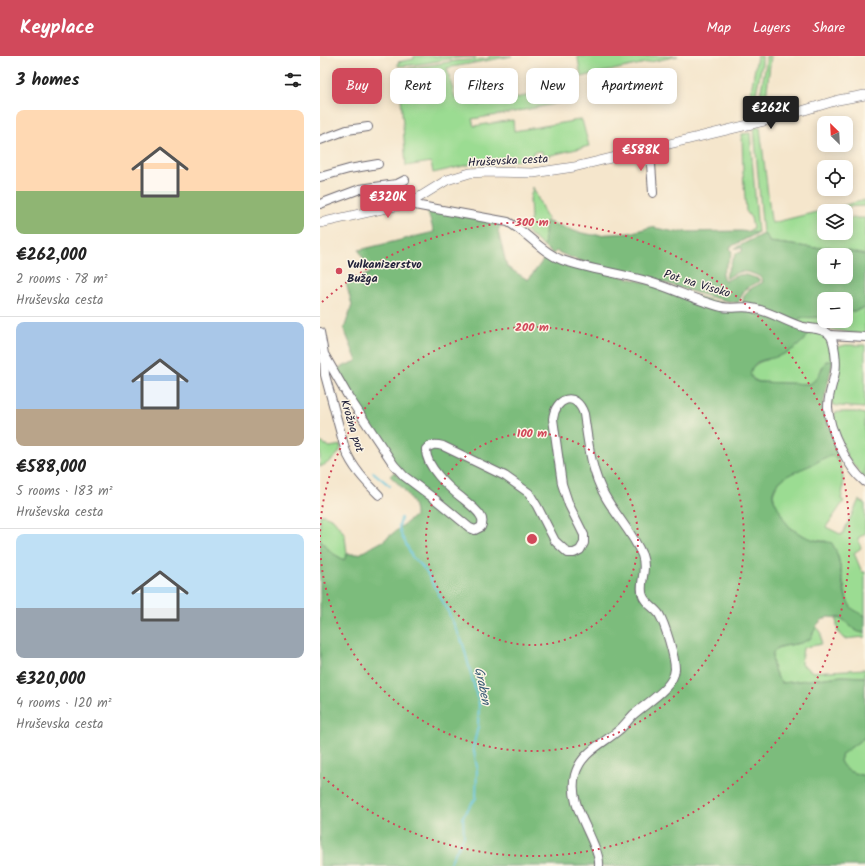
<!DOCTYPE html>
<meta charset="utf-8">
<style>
:root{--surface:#fff;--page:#f2f2f2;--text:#222;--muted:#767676;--line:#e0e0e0;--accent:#d1495b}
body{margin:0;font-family:Kalam,sans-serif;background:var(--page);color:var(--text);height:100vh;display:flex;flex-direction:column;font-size:15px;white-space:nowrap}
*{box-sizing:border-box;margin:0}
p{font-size:13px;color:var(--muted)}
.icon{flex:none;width:22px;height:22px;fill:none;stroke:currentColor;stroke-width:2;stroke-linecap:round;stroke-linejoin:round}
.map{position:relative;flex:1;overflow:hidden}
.details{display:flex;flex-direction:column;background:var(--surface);width:320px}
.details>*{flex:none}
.top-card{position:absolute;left:12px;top:12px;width:380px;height:36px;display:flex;gap:8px}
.needle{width:26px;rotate:336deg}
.fabs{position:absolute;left:497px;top:60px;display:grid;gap:8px}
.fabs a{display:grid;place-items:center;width:36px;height:36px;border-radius:8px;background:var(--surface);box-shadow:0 2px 10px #0003;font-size:20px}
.price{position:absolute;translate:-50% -34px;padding:0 9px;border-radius:4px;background:var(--accent);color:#fff;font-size:13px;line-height:26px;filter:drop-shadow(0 1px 2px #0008)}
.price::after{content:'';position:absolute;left:50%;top:24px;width:12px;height:9px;margin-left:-6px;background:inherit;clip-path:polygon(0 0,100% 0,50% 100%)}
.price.on{background:#222;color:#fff}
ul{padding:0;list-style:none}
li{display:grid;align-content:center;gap:8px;height:212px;padding:0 16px}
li+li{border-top:1px solid var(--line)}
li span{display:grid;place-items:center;height:124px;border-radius:8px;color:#555}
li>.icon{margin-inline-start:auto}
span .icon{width:72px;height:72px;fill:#fffc;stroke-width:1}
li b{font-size:17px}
h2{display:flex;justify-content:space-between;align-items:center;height:48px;padding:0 16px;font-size:17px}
.pill{padding:0 14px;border-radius:8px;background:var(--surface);box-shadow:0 2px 10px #0003;font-size:14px;line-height:36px}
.pill.on{background:var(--accent);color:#fff}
header{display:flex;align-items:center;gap:24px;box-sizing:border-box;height:56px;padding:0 20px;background:var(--accent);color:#fff}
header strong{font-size:19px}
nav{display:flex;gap:22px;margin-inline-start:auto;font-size:14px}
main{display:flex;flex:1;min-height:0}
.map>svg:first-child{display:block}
.green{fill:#9bdc92;stroke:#5e7f66}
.forest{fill:#7cbc7c;stroke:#4f6f5c;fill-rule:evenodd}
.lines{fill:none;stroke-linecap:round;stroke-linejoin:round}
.stream{stroke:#5fc3dd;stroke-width:2}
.minor-casing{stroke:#6c676e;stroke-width:10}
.tertiary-casing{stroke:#6c676e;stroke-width:10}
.minor{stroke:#fff;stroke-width:8}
.tertiary{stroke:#fff;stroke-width:9}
.ring{fill:none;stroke:#d1495b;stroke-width:2;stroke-dasharray:2 4}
.poi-dot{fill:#d1495b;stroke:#fcf5e5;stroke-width:1.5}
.labels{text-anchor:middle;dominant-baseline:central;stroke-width:3;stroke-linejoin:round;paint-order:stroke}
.street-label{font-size:12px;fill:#22223b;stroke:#fcf5e5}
.poi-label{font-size:12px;font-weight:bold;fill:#22223b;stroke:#fcf5e5;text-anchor:start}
.water-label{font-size:13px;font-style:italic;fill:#375a74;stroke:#fcf5e5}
.centre{fill:#d1495b;stroke:#fcf5e5;stroke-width:2}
.ring-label{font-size:12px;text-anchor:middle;font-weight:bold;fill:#d1495b;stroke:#fcf5e5;stroke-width:3;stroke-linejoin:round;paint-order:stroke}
</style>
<header>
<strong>Keyplace</strong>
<nav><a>Map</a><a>Layers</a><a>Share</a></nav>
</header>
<main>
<section class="details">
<h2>3 homes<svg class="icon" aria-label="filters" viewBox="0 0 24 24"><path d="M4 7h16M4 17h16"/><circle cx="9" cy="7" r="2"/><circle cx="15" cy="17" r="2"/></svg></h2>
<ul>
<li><span style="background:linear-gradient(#ffd9b3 65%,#8fb573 0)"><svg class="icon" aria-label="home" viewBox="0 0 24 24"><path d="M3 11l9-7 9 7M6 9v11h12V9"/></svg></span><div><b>€262,000</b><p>2 rooms · 78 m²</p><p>Hruševska cesta</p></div></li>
<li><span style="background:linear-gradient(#a9c7e8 70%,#b9a48a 0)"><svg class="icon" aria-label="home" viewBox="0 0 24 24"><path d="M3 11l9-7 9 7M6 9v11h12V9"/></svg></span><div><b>€588,000</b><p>5 rooms · 183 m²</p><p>Hruševska cesta</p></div></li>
<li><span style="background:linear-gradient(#bfe0f5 60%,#9aa5b1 0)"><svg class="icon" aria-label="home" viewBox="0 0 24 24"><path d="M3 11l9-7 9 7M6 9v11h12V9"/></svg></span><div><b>€320,000</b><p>4 rooms · 120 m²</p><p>Hruševska cesta</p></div></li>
</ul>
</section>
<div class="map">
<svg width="545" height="810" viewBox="0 0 545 810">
<rect width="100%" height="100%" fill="#fcf5e5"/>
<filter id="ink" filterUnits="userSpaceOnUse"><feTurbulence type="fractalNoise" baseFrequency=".025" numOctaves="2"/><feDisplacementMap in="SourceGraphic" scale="8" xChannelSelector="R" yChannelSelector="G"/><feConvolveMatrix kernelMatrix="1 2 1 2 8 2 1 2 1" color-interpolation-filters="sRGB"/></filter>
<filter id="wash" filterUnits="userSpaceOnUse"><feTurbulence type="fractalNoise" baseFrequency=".012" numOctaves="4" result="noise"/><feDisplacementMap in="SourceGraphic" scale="16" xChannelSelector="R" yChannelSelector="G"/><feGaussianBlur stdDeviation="0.9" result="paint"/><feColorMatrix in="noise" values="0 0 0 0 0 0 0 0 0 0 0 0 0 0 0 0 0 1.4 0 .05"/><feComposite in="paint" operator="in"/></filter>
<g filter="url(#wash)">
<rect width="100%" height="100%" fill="#f5e6cc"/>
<!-- green -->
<g class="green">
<path d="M94,0H156V1C129,0 105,10 78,10V6L94,3Z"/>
<polygon points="169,0 192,0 127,12 135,42 156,40 158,49 232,35 231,27 235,26 239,47 184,58 152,63 154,70 193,64 194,75 259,64 262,64 269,90 223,101 222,95 213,96 213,103 152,108 113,117 111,106 86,110 79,14 135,5 165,3 169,2"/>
<polygon points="258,0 358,0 261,21 258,2"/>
<polygon points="437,0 442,0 442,7 431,63 426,64"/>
<polygon points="446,0 451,0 444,59 436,61 446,7"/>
<polygon points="440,71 451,164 452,167 545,144 545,150 525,151 525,155 504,155 504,177 526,177 526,162 545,162 545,199 509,191 496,192 449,186 447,180 443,178 434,72"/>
<polygon points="430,77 438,177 427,176 433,172 431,162 426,155 423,116 422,78"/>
<polygon points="213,131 227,163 224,191 204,173 211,163 210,143"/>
<polygon points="545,252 545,278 530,277 476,266 480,262 504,261 504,265 526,265 526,257"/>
<path d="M491,275L499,276L509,281L513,305L502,311C500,319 497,323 490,328L440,326C421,320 433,306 447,304Z"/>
<polygon points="526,289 545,289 545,352 519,350 513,349 511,345 517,291"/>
<polygon points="518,356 536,356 545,358 545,424 527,400 513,363 515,357"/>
<path d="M0,386L10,391L21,389C21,400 8,407 0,411Z"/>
<path d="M513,400C524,405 525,432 521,443L524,445L506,471L522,479L539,444L545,448V478L538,482L541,492L534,497L542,516H545V560L532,553L527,544L518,499L506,485C491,486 472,476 464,464C461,459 459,454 457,450C455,445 452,440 454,435C459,419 480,414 493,408C496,407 498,405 501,403C504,401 509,401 513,400Z"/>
<polygon points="0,459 4,459 13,463 22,474 25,480 27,498 24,504 12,497 0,484"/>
<path d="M516,562C528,563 532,577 545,577V581L524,583L518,576Z"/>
<path d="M496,570L501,576V588L483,592L481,608L493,616L545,613V621L522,620L462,627C454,618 451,608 453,596C465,585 479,593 492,579C494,576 494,573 496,570Z"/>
<path d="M545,681V720C534,717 525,716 520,705L522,698Z"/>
</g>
<!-- forest -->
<g class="forest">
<path d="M107,154L177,165L180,170L178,175L187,211L208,224L227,199C315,226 405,245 491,275C481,290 470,297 453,302C448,303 442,304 438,306C432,309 427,320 434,324C435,325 438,326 440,326L490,328C501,320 499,316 506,305H513L502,353L521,400L517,402C508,397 502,404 495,407C482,414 457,420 453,436C452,442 457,449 459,453C463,462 467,470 475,475C481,479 491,483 498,485C503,486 507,485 512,487C524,505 519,536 531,551C534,555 541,557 545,560V577C534,577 530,568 521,562L508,561L502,564L497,569L490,583L481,587L459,591L453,596C451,608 454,618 462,627L522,620L545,621V681L522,698L520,705C525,716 534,717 545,720V810H0V484L12,497L24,504L27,498H39L63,485L95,460C96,444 82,431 70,420L74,416L82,423L80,415L28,335V332L26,328L23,327L16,313L37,305L24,273L32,249L26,227L50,217L39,194L114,176Z"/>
<path d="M226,165L257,176L273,179L309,177L331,171L355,176L421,175L438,177L410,191L412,197L402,219L404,224L406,225C420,216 424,218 439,223L440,225L425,233L418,247C387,242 357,230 327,222C298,214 261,208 236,195L233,198L224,191Z"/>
<path d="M443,178L447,180L449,186L496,192L509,191L545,199V252L526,257V243H504V261L480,262L476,266L423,248C422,234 433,232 443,226L442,222C427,214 419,213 406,223L405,221L416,197L422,196V192H415ZM504,199H526V221H504Z"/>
</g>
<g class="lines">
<!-- stream -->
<g class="stream">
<polyline points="53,416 70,430"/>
<polyline points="81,462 79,471 82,481 85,486 92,501 101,509 107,517 126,551 143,588 159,648 158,671 153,691 157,711 156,742 143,760 144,780 128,810"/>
</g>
</g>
</g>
<g filter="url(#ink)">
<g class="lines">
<defs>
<g id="minor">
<polyline points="0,84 27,74 48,71"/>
<polyline points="330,93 333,137"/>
<polyline points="0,121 29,113 58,108"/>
<path d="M91,145L95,149L100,150L188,166C207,176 221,196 242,204C271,214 301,217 330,226C354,233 377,245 402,251C412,253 422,250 432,252C450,255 466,266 483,271C492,273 502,272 509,278C515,284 517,308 515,316C513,328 508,339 508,351C509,374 528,412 545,426"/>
<polyline points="0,148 40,133 77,128 85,124"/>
<path d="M0,276L4,298L28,340L74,409L84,420L116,444L150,472L155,474L161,471C163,467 163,463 160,459C156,453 148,447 142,442C129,432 105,410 106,393C112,388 115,388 123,390L185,420L209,437L217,450L235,485L248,497H254L260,494L264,487V479L249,449L242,428L233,363C235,342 256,334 264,358C268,385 271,416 285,440C296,460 313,477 322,499C328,515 318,529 323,540C326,548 334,551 339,558C345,568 355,601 355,613C354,632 326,647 313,659C308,664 304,670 299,674C283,688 261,696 255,719C249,743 264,765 273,787C276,794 280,802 279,810"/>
<polyline points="510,279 545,281"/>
<path d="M4,301L5,319L25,393C32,411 45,425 59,439"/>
</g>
<polyline id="tertiary" points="0,167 84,148 98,142 127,124 150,117 168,116 213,117 254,111 465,60 518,44 545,39"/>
</defs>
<!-- minor casing -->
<use href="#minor" class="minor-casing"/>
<!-- tertiary casing -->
<use href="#tertiary" class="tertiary-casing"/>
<!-- minor -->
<use href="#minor" class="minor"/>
<!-- tertiary -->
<use href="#tertiary" class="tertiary"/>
</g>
</g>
<!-- distance rings -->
<g class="ring">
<circle cx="212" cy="483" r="106"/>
<path d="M0 481A212 212 0 1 1 0 485"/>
<path d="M2 246A317 317 0 1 1 2 720"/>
</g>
<!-- markers -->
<circle class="poi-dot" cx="19" cy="215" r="4"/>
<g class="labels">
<!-- street labels -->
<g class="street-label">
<text transform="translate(188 105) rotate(-3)">Hruševska cesta</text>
<text transform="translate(377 228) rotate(17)">Pot na Visoko</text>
<text transform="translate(32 370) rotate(73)">Krožna pot</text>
</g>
<!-- poi labels -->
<g class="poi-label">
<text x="27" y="208">Vulkanizerstvo<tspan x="27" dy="14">Bužga</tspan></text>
</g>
<!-- water labels -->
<g class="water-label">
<text transform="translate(162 630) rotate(78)">Graben</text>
</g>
</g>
<circle cx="212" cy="483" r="6" class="centre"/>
<g class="ring-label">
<text x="212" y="170">300 m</text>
<text x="212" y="275">200 m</text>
<text x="212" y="381">100 m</text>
</g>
</svg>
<div class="fabs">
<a><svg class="needle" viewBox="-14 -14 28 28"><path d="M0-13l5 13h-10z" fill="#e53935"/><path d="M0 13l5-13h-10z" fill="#767676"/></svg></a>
<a><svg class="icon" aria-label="locate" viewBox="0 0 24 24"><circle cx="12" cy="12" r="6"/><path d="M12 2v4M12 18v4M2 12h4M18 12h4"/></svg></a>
<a><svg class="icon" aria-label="layers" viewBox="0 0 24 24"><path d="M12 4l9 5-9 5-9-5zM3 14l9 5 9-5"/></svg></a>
<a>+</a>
<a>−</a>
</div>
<b class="price on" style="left:451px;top:74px">€262K</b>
<b class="price" style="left:321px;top:116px">€588K</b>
<b class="price" style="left:68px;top:163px">€320K</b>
<div class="top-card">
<a class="pill on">Buy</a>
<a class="pill">Rent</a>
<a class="pill">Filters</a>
<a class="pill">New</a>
<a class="pill">Apartment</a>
</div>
</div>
</main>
